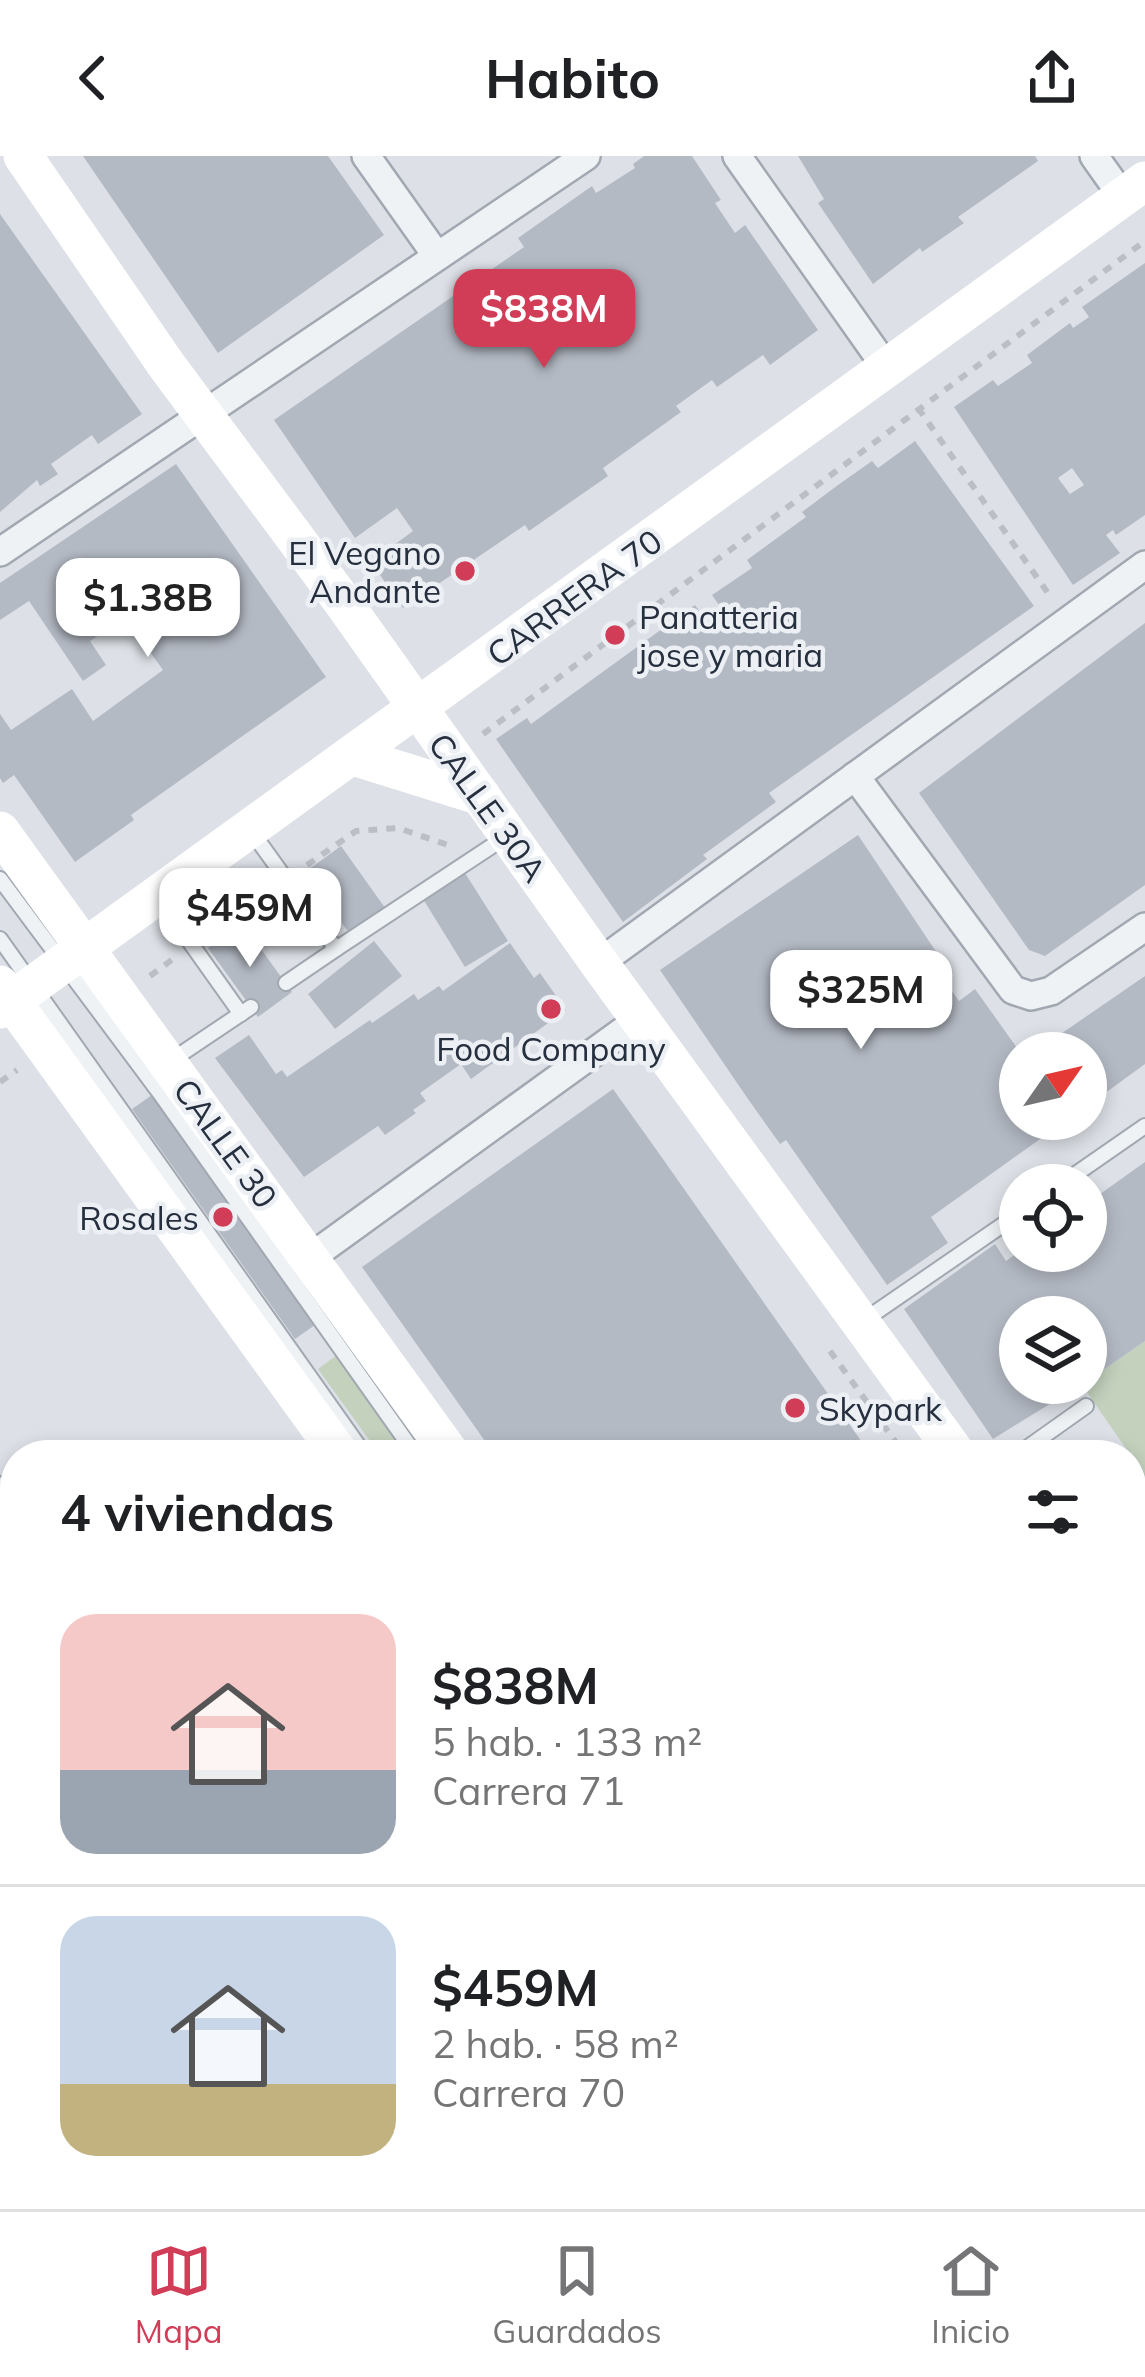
<!DOCTYPE html>
<html lang="es">
<meta charset="utf-8">
<style>
:root{--surface:#fff;--page:#f6f6f6;--text:#202124;--muted:#757577;--line:#e0e0e0;--accent:#d13c57}
body{margin:0;font-family:Mulish,sans-serif;background:var(--page);color:var(--text);height:100vh;display:flex;flex-direction:column;font-size:45px;white-space:nowrap}
*{box-sizing:border-box;margin:0}
p{font-size:39px;color:var(--muted)}
.icon{flex:none;width:66px;height:66px;fill:none;stroke:currentColor;stroke-width:2;stroke-linecap:round;stroke-linejoin:round}
.map{position:relative;flex:1;overflow:hidden}
.drawer{position:absolute;left:0px;top:1284px;width:1146px;height:771px;display:flex;flex-direction:column;background:var(--surface);border-radius:48px 48px 0 0;box-shadow:0 6px 18px #0003}
.drawer>*{flex:none}
.needle{width:78px;rotate:56deg}
.tools{position:absolute;left:999px;top:876px;display:grid;gap:24px}
.tools a{display:grid;place-items:center;width:108px;height:108px;border-radius:50%;background:var(--surface);box-shadow:0 6px 18px #0003;font-size:60px}
.price{position:absolute;translate:-50% -102px;padding:0 27px;border-radius:24px;background:#fff;color:#222;font-size:39px;line-height:78px;filter:drop-shadow(0 3px 6px #0008)}
.price::after{content:'';position:absolute;left:50%;top:72px;width:36px;height:27px;margin-left:-18px;background:inherit;clip-path:polygon(0 0,100% 0,50% 100%)}
.price.active{background:var(--accent);color:#fff}
ul{padding:0;list-style:none}
li{display:flex;align-items:center;gap:36px;height:300px;padding:0 60px}
li+li{border-top:3px solid var(--line)}
li span{display:grid;place-items:center;flex:none;width:336px;height:240px;border-radius:36px;color:#555}
li>.icon{margin-inline-start:auto}
span .icon{width:144px;height:144px;fill:#fffc;stroke-width:1}
li b{font-size:51px}
h2{display:flex;justify-content:space-between;align-items:center;height:144px;padding:0 60px;font-size:51px}
header{display:flex;justify-content:space-between;align-items:center;height:156px;padding:0 60px;background:var(--surface);font-size:54px;font-weight:700}
.tab-bar{display:flex;justify-content:space-around;align-items:center;height:168px;border-top:3px solid var(--line);background:var(--surface);font-size:33px;color:var(--muted)}
.tab-bar a{display:grid;justify-items:center;gap:6px}
.tab-bar .active{color:var(--accent)}
.map>svg:first-child{display:block}
.green{fill:#c3d1bd}
.lines{fill:none;stroke-linecap:round;stroke-linejoin:round}
.stream{stroke:#96b0c9;stroke-width:10}
.building{fill:#b4bac4;fill-rule:evenodd}
.lane-casing{stroke:#a2a8b1;stroke-width:18}
.street-casing{stroke:#a2a8b1;stroke-width:32}
.path{stroke:#bbbfc5;stroke-width:6;stroke-dasharray:9 9;stroke-linecap:butt}
.lane{stroke:#eff2f5;stroke-width:14}
.street{stroke:#eff2f5;stroke-width:27}
.secondary{stroke:#fff;stroke-width:39}
.poi-dot{fill:#d13c57;stroke:#ecf0f5;stroke-width:4.5}
.labels{text-anchor:middle;dominant-baseline:central;stroke-width:9;stroke-linejoin:round;paint-order:stroke}
.poi-label{font-size:33px;fill:#262f3e;stroke:#ecf0f5;text-anchor:end}
.street-label{font-size:33px;fill:#262f3e;stroke:#ecf0f5}
</style>
<header><svg class="icon" aria-label="back" viewBox="0 0 24 24"><path d="M15 5l-7 7 7 7"/></svg>Habito<svg class="icon" aria-label="share" viewBox="0 0 24 24"><path d="M12 15V3M7 8l5-5 5 5M5 13v7h14v-7"/></svg></header>
<div class="map">
<svg width="1145" height="2053" viewBox="0 0 1145 2053">
<rect width="100%" height="100%" fill="#dde1e7"/>
<!-- green -->
<g class="green">
<polygon points="1145,1185 1145,1320 1082,1229"/>
<polygon points="337,1199 408,1299 380,1299 318,1213"/>
<polygon points="15,1509 15,1684 0,1691 0,1516"/>
<polygon points="15,1763 15,2040 767,2040 776,2053 0,2053 0,1769"/>
<polygon points="1145,1962 1145,2053 1094,2053 1084,2040 1131,2040 1131,1972"/>
<polygon points="861,2040 977,2040 987,2053 870,2053"/>
</g>
<g class="lines">
<!-- stream -->
<g class="stream">
<polyline points="0,1600 15,1595"/>
<polyline points="916,2040 925,2053"/>
</g>
</g>
<!-- building -->
<g class="building">
<polygon points="83,0 328,0 384,79 218,197"/>
<polygon points="644,0 692,0 721,44 715,47 735,77 745,69 818,174 770,209 763,199 717,231 712,224 676,250 681,256 603,312 608,320 529,375 525,369 403,452 371,406 413,375 397,352 355,382 274,264 524,91 518,82 592,30 596,37 635,12 633,8"/>
<polygon points="798,0 1035,0 1038,5 958,61 964,67 922,96 920,92 873,128 818,47 824,43"/>
<polygon points="0,58 142,258 98,288 92,279 51,308 58,318 40,330 37,324 0,356"/>
<path d="M1145,107V359L1116,379L1113,374L1106,379L1120,397L1073,429L954,251L993,224L998,230L1032,207L1027,199L1070,167L1073,172L1089,161L1082,151ZM1072,312L1084,329L1070,338L1058,322Z"/>
<polygon points="915,285 1034,450 769,637 776,646 703,699 707,703 623,766 496,583 527,562 531,568 695,449 710,470 725,458 712,439 752,412 747,404 806,361 802,356 838,329 872,305 878,312"/>
<polygon points="176,308 326,521 131,659 134,664 75,706 14,619 3,627 0,622 0,558 11,574 72,533 93,565 163,514 138,479 144,475 118,436 104,445 118,466 90,485 106,509 83,525 29,445 0,464 0,427"/>
<polygon points="1145,467 1145,729 1045,800 1029,794 919,637"/>
<polygon points="858,679 943,806 935,811 959,845 975,833 1020,896 1020,963 1068,963 931,1061 948,1087 887,1129 786,984 780,988 748,943 660,814"/>
<polygon points="341,690 388,756 352,781 305,716"/>
<polygon points="465,717 508,785 465,811 423,743"/>
<polygon points="242,767 292,836 258,861 208,792"/>
<polygon points="374,785 402,820 335,873 308,838"/>
<polygon points="510,787 534,822 540,817 566,854 471,923 461,908 420,937 426,945 413,954 416,957 385,979 378,970 304,1021 215,902 249,879 276,918 282,914 287,921 370,864 372,867 414,838 418,844 439,830 443,835"/>
<polygon points="1145,820 1145,908 1086,951 1086,897 1033,897"/>
<polygon points="613,933 663,1003 871,1299 495,1299 492,1295 362,1111"/>
<polygon points="152,939 315,1169 295,1183 132,953"/>
<polygon points="1145,1006 1145,1185 1086,1226 1086,1161 1020,1161 1020,1227 1084,1227 993,1283 904,1153 995,1088 1006,1105 1020,1095 1086,1095 1086,1048"/>
<polygon points="1145,1394 1145,1469 1136,1475 1131,1469 1131,1403"/>
<polygon points="1131,1662 1145,1681 1145,1712 1131,1723"/>
<polygon points="1145,1844 1145,1962 1131,1972 1131,1854"/>
</g>
<g class="lines">
<defs>
<g id="lane">
<polyline points="252,676 336,793 286,827"/>
<polyline points="0,723 159,936 416,1299"/>
<polyline points="160,744 241,858"/>
<polyline points="0,783 365,1299"/>
<polyline points="336,793 507,680"/>
<polyline points="172,904 251,851"/>
<polyline points="1060,1029 1145,970"/>
<polyline points="866,1163 1020,1057"/>
<polyline points="1017,1299 1086,1250"/>
<polyline points="845,2040 855,2053"/>
<polyline points="994,2040 1004,2053"/>
<polyline points="589,2053 620,2040"/>
</g>
<g id="street">
<polyline points="366,0 437,100"/>
<polyline points="737,0 886,211"/>
<polyline points="1094,0 1123,41"/>
<polyline points="0,396 586,0"/>
<polyline points="855,620 1013,834 1031,840 1051,835 1145,771"/>
<polyline points="599,807 1145,409"/>
<polyline points="325,1091 640,863"/>
<polyline points="0,1335 15,1356"/>
</g>
</defs>
<!-- lane casing -->
<use href="#lane" class="lane-casing"/>
<!-- street casing -->
<use href="#street" class="street-casing"/>
<!-- path -->
<g class="path">
<polyline points="918,252 1050,440"/>
<polyline points="483,578 1145,85"/>
<polyline points="307,709 356,675 398,672 448,689"/>
<polyline points="213,775 267,738"/>
<polyline points="150,820 173,803"/>
<polyline points="0,926 17,914"/>
<polyline points="830,1195 905,1299"/>
<polyline points="1131,1612 1145,1631"/>
<polyline points="421,2053 452,2040"/>
</g>
<!-- lane -->
<use href="#lane" class="lane"/>
<!-- street -->
<use href="#street" class="street"/>
<!-- secondary -->
<g class="secondary">
<polyline points="23,0 167,210 340,442 599,807 957,1299"/>
<polyline points="353,600 481,640"/>
<polyline points="0,675 451,1299"/>
<polyline points="0,829 340,1299"/>
<polyline points="0,853 1145,25"/>
<polyline points="0,1494 15,1487"/>
<polyline points="1131,1546 1145,1566"/>
<polyline points="0,1719 15,1712"/>
<polyline points="814,2040 823,2053"/>
<polyline points="1033,2040 1042,2053"/>
</g>
</g>
<!-- markers -->
<g class="poi-dot">
<circle cx="465" cy="415" r="12"/>
<circle cx="615" cy="479" r="12"/>
<circle cx="551" cy="853" r="12"/>
<circle cx="223" cy="1061" r="12"/>
<circle cx="795" cy="1252" r="12"/>
</g>
<g class="labels">
<!-- poi labels -->
<g class="poi-label">
<text x="441" y="396">El Vegano<tspan x="441" dy="38">Andante</tspan></text>
<text x="639" y="460" text-anchor="start">Panatteria<tspan x="639" dy="38">jose y maria</tspan></text>
<text x="551" y="892" text-anchor="middle">Food Company</text>
<text x="199" y="1061">Rosales</text>
<text x="819" y="1252" text-anchor="start">Skypark</text>
</g>
<!-- street labels -->
<g class="street-label">
<text transform="translate(574 441) rotate(-36)">CARRERA 70</text>
<text transform="translate(488 651) rotate(54)">CALLE 30A</text>
<text transform="translate(226 987) rotate(54)">CALLE 30</text>
</g>
</g>
</svg>
<div class="tools">
<a><svg class="needle" viewBox="-14 -14 28 28"><path d="M0-13l5 13h-10z" fill="#e53935"/><path d="M0 13l5-13h-10z" fill="#757577"/></svg></a>
<a><svg class="icon" aria-label="locate" viewBox="0 0 24 24"><circle cx="12" cy="12" r="6"/><path d="M12 2v4M12 18v4M2 12h4M18 12h4"/></svg></a>
<a><svg class="icon" aria-label="layers" viewBox="0 0 24 24"><path d="M12 4l9 5-9 5-9-5zM3 14l9 5 9-5"/></svg></a>
</div>
<b class="price active" style="left:544px;top:215px">$838M</b>
<b class="price" style="left:148px;top:504px">$1.38B</b>
<b class="price" style="left:250px;top:814px">$459M</b>
<b class="price" style="left:861px;top:896px">$325M</b>
<section class="drawer">
<h2>4 viviendas<svg class="icon" aria-label="filters" viewBox="0 0 24 24"><path d="M4 7h16M4 17h16"/><circle cx="9" cy="7" r="2"/><circle cx="15" cy="17" r="2"/></svg></h2>
<ul>
<li><span style="background:linear-gradient(#f6c9c9 65%,#9aa5b1 0)"><svg class="icon" aria-label="home" viewBox="0 0 24 24"><path d="M3 11l9-7 9 7M6 9v11h12V9"/></svg></span><div><b>$838M</b><p>5 hab. · 133 m²</p><p>Carrera 71</p></div></li>
<li><span style="background:linear-gradient(#c9d6e8 70%,#c2b280 0)"><svg class="icon" aria-label="home" viewBox="0 0 24 24"><path d="M3 11l9-7 9 7M6 9v11h12V9"/></svg></span><div><b>$459M</b><p>2 hab. · 58 m²</p><p>Carrera 70</p></div></li>
</ul>
</section>
</div>
<nav class="tab-bar">
<a class="active"><svg class="icon" aria-label="map" viewBox="0 0 24 24"><path d="M3 6l6-2 6 2 6-2v14l-6 2-6-2-6 2zM9 4v14M15 6v14"/></svg>Mapa</a>
<a><svg class="icon" aria-label="saved" viewBox="0 0 24 24"><path d="M7 4h10v16l-5-4-5 4z"/></svg>Guardados</a>
<a><svg class="icon" aria-label="home" viewBox="0 0 24 24"><path d="M3 11l9-7 9 7M6 9v11h12V9"/></svg>Inicio</a>
</nav>
